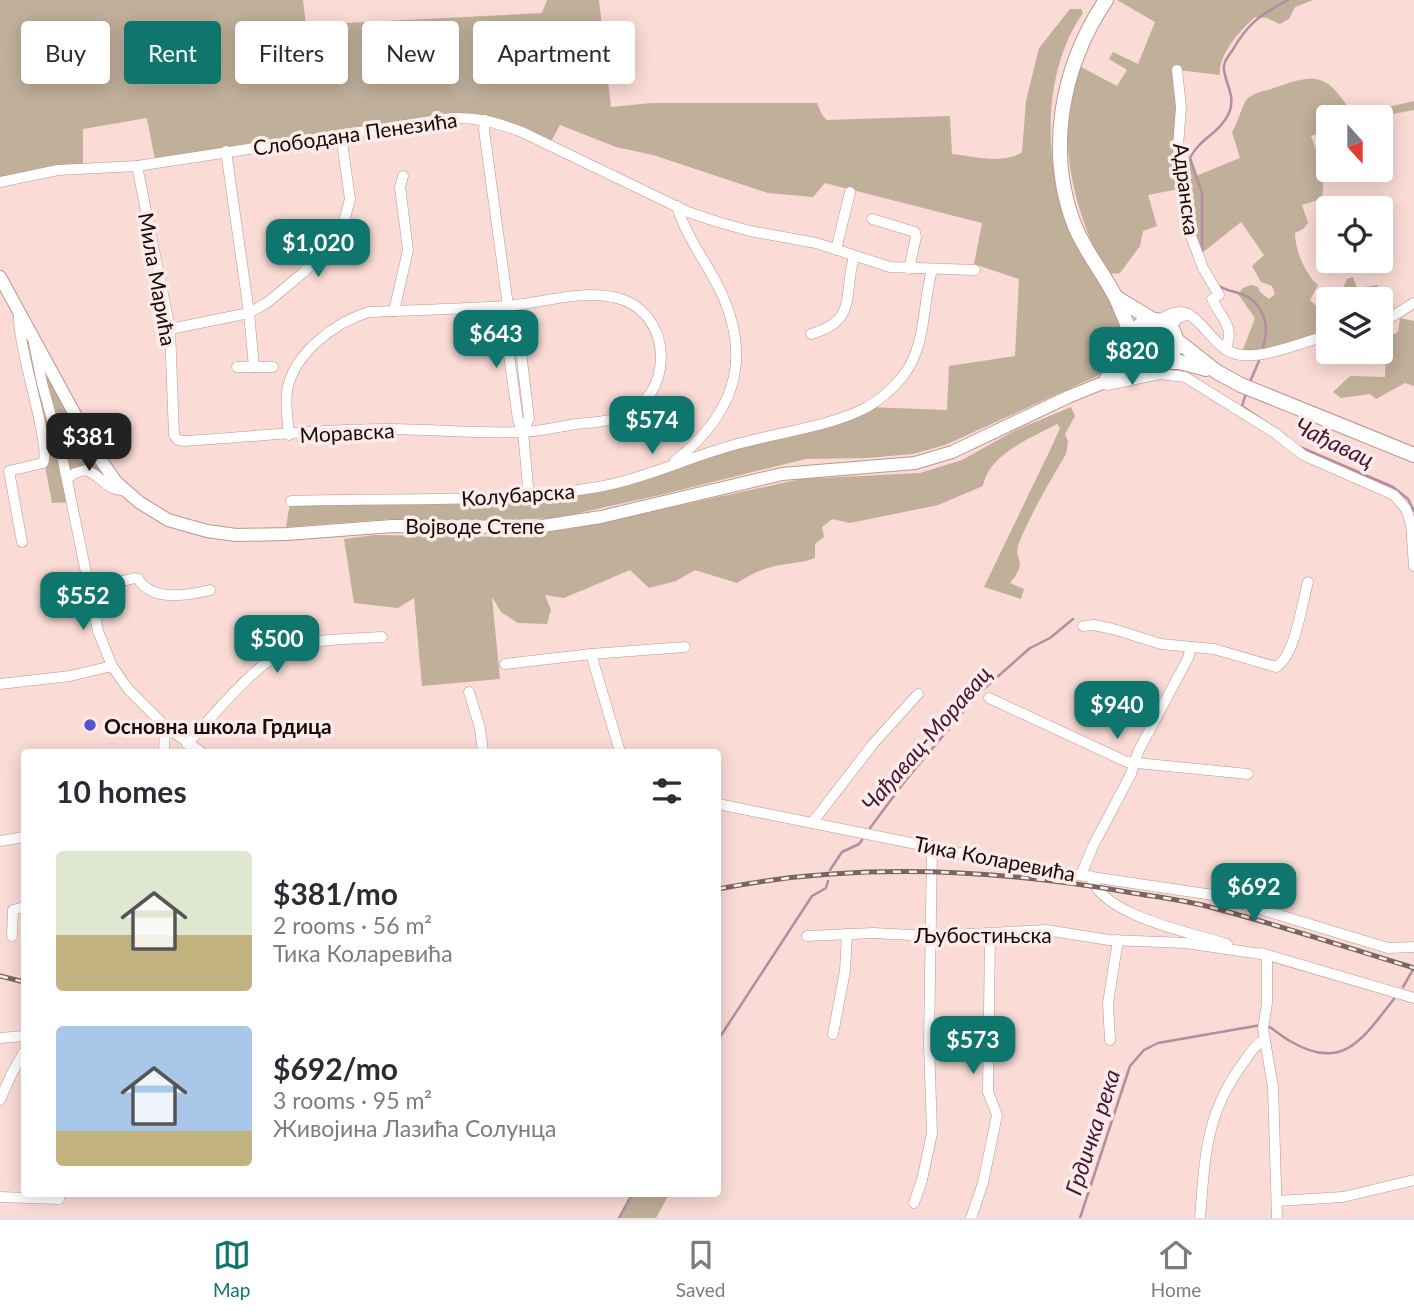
<!DOCTYPE html>
<meta charset="utf-8">
<style>
:root{--surface:#fff;--page:#f2f2f3;--text:#2b2b33;--muted:#7c7c81;--line:#e1e1e2;--accent:#0f766e}
body{margin:0;font-family:Lato,sans-serif;background:var(--page);color:var(--text);height:100vh;display:flex;flex-direction:column;font-size:26px;white-space:nowrap}
*{box-sizing:border-box;margin:0}
p{font-size:23px;color:var(--muted)}
.icon{flex:none;width:38px;height:38px;fill:none;stroke:currentColor;stroke-width:2;stroke-linecap:round;stroke-linejoin:round}
.map{position:relative;flex:1;overflow:hidden}
.sheet{position:absolute;left:21px;top:749px;width:700px;height:448px;display:flex;flex-direction:column;background:var(--surface);border-radius:7px;box-shadow:0 4px 18px #0003}
.sheet>*{flex:none}
.guide{position:absolute;left:21px;top:21px;width:700px;height:63px;display:flex;gap:14px}
.needle{width:46px;rotate:159deg}
.tools{position:absolute;left:1316px;top:105px;display:grid;gap:14px}
.tools a{display:grid;place-items:center;width:77px;height:77px;border-radius:7px;background:var(--surface);box-shadow:0 4px 18px #0003;font-size:35px}
.price{position:absolute;translate:-50% -60px;padding:0 16px;border-radius:14px;background:var(--accent);color:#fff;font-size:23px;line-height:46px;filter:drop-shadow(0 2px 4px #0008)}
.price::after{content:'';position:absolute;left:50%;top:42px;width:21px;height:16px;margin-left:-10px;background:inherit;clip-path:polygon(0 0,100% 0,50% 100%)}
.price.selected{background:#222;color:#fff}
ul{padding:0;list-style:none}
li{display:flex;align-items:center;gap:21px;height:175px;padding:0 35px}
li span{display:grid;place-items:center;flex:none;width:196px;height:140px;border-radius:7px;color:#555}
li>.icon{margin-inline-start:auto}
span .icon{width:84px;height:84px;fill:#fffc;stroke-width:1}
li b{font-size:30px}
h2{display:flex;justify-content:space-between;align-items:center;height:84px;padding:0 35px;font-size:30px}
.tag{padding:0 24px;border-radius:7px;background:var(--surface);box-shadow:0 4px 18px #0003;font-size:24px;line-height:63px}
.tag.selected{background:var(--accent);color:#fff}
.tab-bar{display:flex;justify-content:space-around;align-items:center;height:98px;border-top:2px solid var(--line);background:var(--surface);font-size:19px;color:var(--muted)}
.tab-bar a{display:grid;justify-items:center;gap:4px}
.tab-bar .selected{color:var(--accent)}
.map>svg:first-child{display:block}
.green{fill:#c0af99}
.lines{fill:none;stroke-linecap:round;stroke-linejoin:round}
.stream{stroke:#b48da2;stroke-width:2.5}
.minor-casing{stroke:#ba9690;stroke-width:11}
.tertiary-casing{stroke:#ba9690;stroke-width:14}
.primary-casing{stroke:#ba9690;stroke-width:16}
.minor{stroke:#fff;stroke-width:10}
.tertiary{stroke:#fff;stroke-width:12}
.primary{stroke:#fff;stroke-width:14}
.rail-casing{stroke:#796561;stroke-width:5}
.rail{stroke:#fcece9;stroke-width:2.5;stroke-dasharray:8;stroke-linecap:butt}
.poi-dot{fill:#5754cc;stroke:#fcece9;stroke-width:2.5}
.labels{text-anchor:middle;dominant-baseline:central;stroke-width:7;stroke-linejoin:round;paint-order:stroke}
.street-label{font-size:21px;fill:#170b09;stroke:#fcece9}
.poi-label{font-size:21px;font-weight:bold;fill:#170b09;stroke:#fcece9;text-anchor:start}
.water-label{font-size:23px;font-style:italic;fill:#481635;stroke:#fcece9}
</style>
<div class="map">
<svg width="1414" height="1218" viewBox="0 0 1414 1218">
<rect width="100%" height="100%" fill="#fadbd5"/>
<!-- green -->
<g class="green">
<path d="M0,0H303L306,25L542,13L547,0H599L611,107L652,103H817L822,115L827,120L950,116L952,154C972,156 1006,165 1022,152L1026,101L1039,48L1070,9H1081L1083,13C1038,77 1044,178 1076,246C1088,270 1107,290 1119,314C1124,323 1125,335 1128,345L1105,371L1095,377L945,445L913,454L868,458L806,459L660,495L556,518L511,520L390,519L286,527L290,503L477,499L530,505L601,486L867,407L947,410L949,366L1015,356L1019,279L974,264L982,223L825,183L813,197L768,193L653,155L616,147L560,125L548,147L496,125L464,121L156,166L147,118L83,129V171L59,173L0,186Z"/>
<path d="M1117,0H1313L1295,7L1289,19L1280,24L1267,18L1255,17C1240,31 1218,54 1220,75L1178,70L1182,169L1190,158L1196,176L1240,158L1232,132C1238,123 1243,102 1248,98C1255,92 1265,91 1274,88C1315,73 1327,73 1351,112L1359,114L1414,101V110L1378,117H1328V130L1311,136C1319,157 1326,177 1322,199L1302,205L1308,223L1303,229L1295,233C1295,250 1305,274 1318,285L1310,300L1315,305L1328,302V335L1241,355L1255,318L1238,294L1243,288L1251,285L1258,287L1260,292L1269,299L1275,294L1272,286L1261,282L1252,266L1264,255L1241,222L1202,253L1196,252L1184,188L1148,195L1157,226L1143,231L1140,246L1120,273L1110,274C1100,262 1093,247 1087,231C1068,180 1058,120 1081,67L1117,86L1127,70L1109,59L1113,52L1138,64L1155,22Z"/>
<polygon points="1353,277 1357,288 1378,285 1375,299 1335,299 1339,298 1347,279"/>
<polygon points="1400,318 1414,321 1414,386 1405,383 1376,399 1370,394 1341,398 1333,392 1350,376 1385,377 1386,338 1398,332"/>
<polygon points="18,323 116,482 90,471 67,479 71,502 52,503"/>
<path d="M1071,407L1075,416L1065,434L1068,442L1066,454C1049,483 1031,513 1019,543C1012,561 1030,559 1010,583L1024,589L1021,599L984,587L1051,448L1060,428L1057,424C1031,438 989,454 983,486L938,505L850,523L832,519L822,527L824,537L815,544V558C805,562 798,562 787,564C768,566 753,573 737,583L695,570L676,581L649,588L630,570L564,598L545,595L551,610L547,624L518,623L501,612L492,597L500,679L422,686L414,598L398,608L354,603L344,539L375,535L515,537L576,528L801,479L920,473L962,460L1016,430Z"/>
<polygon points="632,1194 669,1194 656,1218 619,1218"/>
</g>
<g class="lines">
<!-- stream -->
<g class="stream">
<path d="M1202,252V193L1190,158C1199,139 1220,133 1229,113C1236,97 1226,85 1224,70C1223,62 1228,57 1232,51C1248,23 1260,15 1288,0"/>
<path d="M1219,286C1228,292 1243,292 1251,299C1266,311 1269,330 1263,347"/>
<polyline points="1249,384 1259,361"/>
<polyline points="1246,393 1242,406 1286,436"/>
<polyline points="1300,447 1393,487 1408,499 1414,511"/>
<polyline points="870,828 905,781 978,694 1030,648 1050,638 1073,619"/>
<polyline points="830,870 842,852 859,844 862,840"/>
<polyline points="1403,987 1414,968"/>
<path d="M1268,1026C1275,1030 1282,1037 1290,1041C1343,1073 1363,1038 1394,999"/>
<polyline points="718,1040 812,896 826,888 828,881"/>
<polyline points="619,1218 632,1194"/>
<polyline points="1080,1218 1130,1066 1144,1050 1158,1043 1261,1025"/>
</g>
<defs>
<g id="minor">
<path d="M1177,70L1181,107L1178,147L1191,236L1203,268L1219,295L1212,299C1221,318 1236,327 1225,349"/>
<polyline points="485,120 484,130 508,306 504,319 518,420 523,432 529,497"/>
<polyline points="226,151 249,313 254,367"/>
<path d="M137,166L170,329L174,435L178,440L184,441C251,437 318,429 385,429C431,429 478,434 523,432C541,431 558,427 576,424C589,423 604,422 618,418C677,399 675,309 613,297C581,290 540,303 507,306C461,309 415,310 369,312C335,322 293,354 287,391C285,405 288,421 289,435"/>
<path d="M0,182L58,170L137,166L452,118C478,117 498,123 522,132L688,212L718,222L750,231L816,243L890,267L975,270"/>
<polyline points="872,219 915,232 916,237 909,269"/>
<polyline points="836,250 850,192"/>
<polyline points="508,306 517,319 529,418 523,432"/>
<polyline points="394,311 408,250 400,187 403,176"/>
<path d="M19,312C16,344 52,446 43,463L9,471L22,542"/>
<path d="M1159,321C1195,292 1204,342 1233,353C1256,362 1304,342 1328,335"/>
<polyline points="1381,321 1388,319 1414,303"/>
<polyline points="1170,328 1178,318 1189,314"/>
<polyline points="170,329 249,313 268,302 304,272 335,239 343,225 350,199 341,135"/>
<path d="M811,334C858,321 843,295 854,257"/>
<polyline points="34,343 42,383 62,456 98,631 112,666 128,689 165,726 201,752"/>
<polyline points="237,367 273,367"/>
<polyline points="1107,385 1160,374 1185,377 1275,433 1303,455 1394,495 1406,509 1411,524 1414,566"/>
<polyline points="62,456 71,440 85,433"/>
<path d="M675,461C733,415 753,362 721,292C707,263 686,237 677,206"/>
<path d="M67,479L75,473L86,470C100,475 109,492 124,490"/>
<path d="M291,501C393,497 496,504 598,487C648,478 695,454 745,442C779,433 838,424 867,407C880,400 894,387 903,376C927,345 922,305 932,270"/>
<path d="M90,589L135,578L138,579C152,601 187,596 210,590"/>
<path d="M1083,626L1094,625L1113,629L1161,644L1214,649L1276,667C1295,657 1302,603 1308,582"/>
<polyline points="505,664 591,654"/>
<polyline points="0,684 70,676 112,666"/>
<polyline points="469,692 480,728 483,752"/>
<polyline points="989,698 1127,762 1248,774"/>
<path d="M187,744C213,716 260,657 295,646C322,638 354,639 382,637"/>
<polyline points="164,752 165,726"/>
<polyline points="620,752 591,654 685,647"/>
<polyline points="718,804 1045,870 1213,895 1388,948 1414,947"/>
<polyline points="812,823 873,744 918,694"/>
<polyline points="0,841 24,837"/>
<polyline points="1081,875 1093,846 1131,774 1138,752 1188,658 1191,647"/>
<path d="M1091,876C1100,915 1192,933 1227,944"/>
<polyline points="12,936 13,910 24,907"/>
<polyline points="807,936 873,933 931,936 1046,930 1109,940 1186,943 1267,955 1267,1003 1263,1029 1273,1087 1277,1218"/>
<polyline points="1261,953 1414,998"/>
<polyline points="833,1034 845,971 847,934"/>
<polyline points="0,1038 24,1036"/>
<polyline points="1110,1040 1108,1003 1118,940"/>
<polyline points="0,1100 11,1075 24,1052"/>
<polyline points="0,1197 59,1199"/>
<polyline points="1277,1201 1343,1197 1414,1180"/>
<polyline points="914,1203 922,1180 932,1133 929,1044 932,846"/>
<polyline points="971,1218 983,1183 997,1115 988,1092 990,934"/>
<path d="M1200,1218C1205,1157 1205,1115 1243,1063C1250,1054 1255,1044 1265,1040"/>
</g>
<g id="tertiary">
<polyline points="0,277 96,453 116,482 139,502 168,520 207,531 236,535 287,534 392,526 536,527 601,517 782,474 915,463 952,452 1068,397 1149,364"/>
<polyline points="1106,378 1117,367 1132,341"/>
</g>
<g id="primary">
<path d="M1106,0C1061,67 1045,153 1076,229C1087,254 1104,274 1116,298C1122,311 1127,325 1133,338"/>
<polyline points="1117,298 1155,321"/>
<circle cx="1154" cy="342" r="22"/>
<polyline points="1175,339 1217,372 1241,385 1414,455"/>
<polyline points="1163,362 1180,362 1206,369"/>
</g>
</defs>
<!-- minor casing -->
<use href="#minor" class="minor-casing"/>
<!-- tertiary casing -->
<use href="#tertiary" class="tertiary-casing"/>
<!-- primary casing -->
<use href="#primary" class="primary-casing"/>
<!-- minor -->
<use href="#minor" class="minor"/>
<!-- tertiary -->
<use href="#tertiary" class="tertiary"/>
<!-- primary -->
<use href="#primary" class="primary"/>
<defs>
<g id="rail">
<path d="M718,889C854,862 997,869 1133,893C1157,897 1182,900 1206,906C1276,924 1345,947 1414,968"/>
<polyline points="0,976 24,982"/>
</g>
</defs>
<!-- rail casing -->
<use href="#rail" class="rail-casing"/>
<!-- rail -->
<use href="#rail" class="rail"/>
</g>
<!-- markers -->
<circle class="poi-dot" cx="90" cy="725" r="7"/>
<g class="labels">
<!-- street labels -->
<g class="street-label">
<text transform="translate(355 133) rotate(-8)">Слободана Пенезића</text>
<text transform="translate(1187 189) rotate(83)">Адранска</text>
<text transform="translate(158 279) rotate(80)">Мила Марића</text>
<text transform="translate(347 432) rotate(-3)">Моравска</text>
<text transform="translate(518 494) rotate(-4)">Колубарска</text>
<text x="475" y="525">Војводе Степе</text>
<text transform="translate(995 858) rotate(11)">Тика Коларевића</text>
<text x="983" y="934">Љубостињска</text>
</g>
<!-- poi labels -->
<g class="poi-label">
<text x="104" y="725">Основна школа Грдица</text>
</g>
<!-- water labels -->
<g class="water-label">
<text transform="translate(1335 442) rotate(26)">Чађавац</text>
<text transform="translate(926 738) rotate(-49)">Чађавац-Моравац</text>
<text transform="translate(1092 1132) rotate(-72)">Грдичка река</text>
</g>
</g>
</svg>
<div class="tools">
<a><svg class="needle" viewBox="-14 -14 28 28"><path d="M0-13l5 13h-10z" fill="#e53935"/><path d="M0 13l5-13h-10z" fill="#7c7c81"/></svg></a>
<a><svg class="icon" aria-label="locate" viewBox="0 0 24 24"><circle cx="12" cy="12" r="6"/><path d="M12 2v4M12 18v4M2 12h4M18 12h4"/></svg></a>
<a><svg class="icon" aria-label="layers" viewBox="0 0 24 24"><path d="M12 4l9 5-9 5-9-5zM3 14l9 5 9-5"/></svg></a>
</div>
<b class="price" style="left:318px;top:279px">$1,020</b>
<b class="price" style="left:496px;top:370px">$643</b>
<b class="price" style="left:1132px;top:387px">$820</b>
<b class="price" style="left:652px;top:456px">$574</b>
<b class="price selected" style="left:89px;top:473px">$381</b>
<b class="price" style="left:83px;top:632px">$552</b>
<b class="price" style="left:277px;top:675px">$500</b>
<b class="price" style="left:1117px;top:741px">$940</b>
<b class="price" style="left:1254px;top:923px">$692</b>
<b class="price" style="left:973px;top:1076px">$573</b>
<div class="guide">
<a class="tag">Buy</a>
<a class="tag selected">Rent</a>
<a class="tag">Filters</a>
<a class="tag">New</a>
<a class="tag">Apartment</a>
</div>
<section class="sheet">
<h2>10 homes<svg class="icon" aria-label="filters" viewBox="0 0 24 24"><path d="M4 7h16M4 17h16"/><circle cx="9" cy="7" r="2"/><circle cx="15" cy="17" r="2"/></svg></h2>
<ul>
<li><span style="background:linear-gradient(#dfe7d0 60%,#c2b280 0)"><svg class="icon" aria-label="home" viewBox="0 0 24 24"><path d="M3 11l9-7 9 7M6 9v11h12V9"/></svg></span><div><b>$381/mo</b><p>2 rooms · 56 m²</p><p>Тика Коларевића</p></div></li>
<li><span style="background:linear-gradient(#a9c7e8 75%,#c2b280 0)"><svg class="icon" aria-label="home" viewBox="0 0 24 24"><path d="M3 11l9-7 9 7M6 9v11h12V9"/></svg></span><div><b>$692/mo</b><p>3 rooms · 95 m²</p><p>Живојина Лазића Солунца</p></div></li>
</ul>
</section>
</div>
<nav class="tab-bar">
<a class="selected"><svg class="icon" aria-label="map" viewBox="0 0 24 24"><path d="M3 6l6-2 6 2 6-2v14l-6 2-6-2-6 2zM9 4v14M15 6v14"/></svg>Map</a>
<a><svg class="icon" aria-label="saved" viewBox="0 0 24 24"><path d="M7 4h10v16l-5-4-5 4z"/></svg>Saved</a>
<a><svg class="icon" aria-label="home" viewBox="0 0 24 24"><path d="M3 11l9-7 9 7M6 9v11h12V9"/></svg>Home</a>
</nav>
